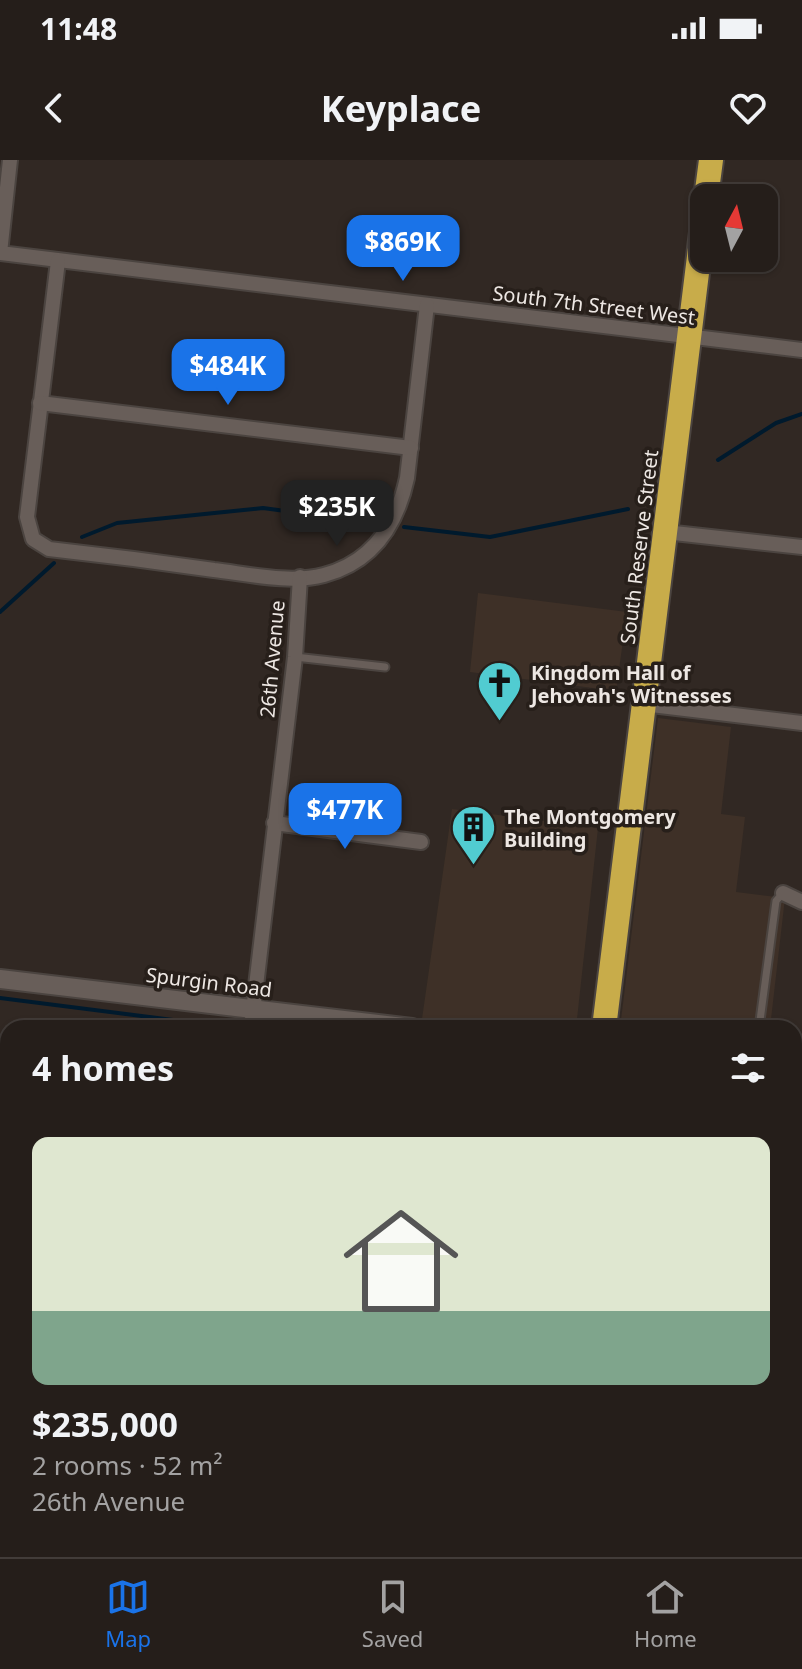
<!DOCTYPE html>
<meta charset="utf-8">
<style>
:root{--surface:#251e1a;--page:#312b27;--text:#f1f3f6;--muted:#a3a2a2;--line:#423c39;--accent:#1a73e8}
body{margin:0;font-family:"Noto Sans",sans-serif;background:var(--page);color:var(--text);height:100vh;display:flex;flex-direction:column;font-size:30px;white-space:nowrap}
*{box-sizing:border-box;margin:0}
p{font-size:26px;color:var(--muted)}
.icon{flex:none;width:44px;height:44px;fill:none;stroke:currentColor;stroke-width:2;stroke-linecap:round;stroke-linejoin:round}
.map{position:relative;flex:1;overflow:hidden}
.side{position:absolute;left:0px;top:860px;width:802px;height:538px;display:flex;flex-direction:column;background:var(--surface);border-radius:24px 24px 0 0;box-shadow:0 2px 6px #0004,0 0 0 2px var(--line)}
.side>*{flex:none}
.needle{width:52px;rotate:7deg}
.buttons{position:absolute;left:690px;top:24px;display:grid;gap:16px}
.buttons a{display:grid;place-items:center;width:88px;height:88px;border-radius:16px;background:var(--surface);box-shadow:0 2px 6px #0004,0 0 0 2px var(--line);font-size:40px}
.price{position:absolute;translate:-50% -68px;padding:0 18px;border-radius:16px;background:var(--accent);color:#fff;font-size:26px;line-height:52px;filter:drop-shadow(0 2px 4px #0008)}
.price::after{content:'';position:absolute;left:50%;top:48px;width:24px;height:18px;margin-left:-12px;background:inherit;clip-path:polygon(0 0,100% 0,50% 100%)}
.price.selected{background:#222;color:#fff}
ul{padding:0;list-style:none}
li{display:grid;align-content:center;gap:16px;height:424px;padding:0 32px}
li span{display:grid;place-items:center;height:248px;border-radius:16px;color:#555}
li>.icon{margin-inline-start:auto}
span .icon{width:144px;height:144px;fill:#fffc;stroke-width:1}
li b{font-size:34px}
h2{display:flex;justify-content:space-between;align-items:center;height:96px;padding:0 32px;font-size:34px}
.status{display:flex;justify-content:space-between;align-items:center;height:56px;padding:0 40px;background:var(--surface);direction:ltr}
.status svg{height:22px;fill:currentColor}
header{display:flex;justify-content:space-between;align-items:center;height:104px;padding:0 32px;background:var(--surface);font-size:36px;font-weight:700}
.tab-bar{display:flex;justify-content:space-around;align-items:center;height:112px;border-top:2px solid var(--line);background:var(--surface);font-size:22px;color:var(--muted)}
.tab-bar a{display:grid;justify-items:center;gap:4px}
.tab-bar .selected{color:var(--accent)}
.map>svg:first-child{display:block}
.built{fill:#3e3027}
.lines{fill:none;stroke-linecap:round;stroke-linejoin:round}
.stream{stroke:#001a2d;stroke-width:4}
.lane-casing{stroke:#4b4440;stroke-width:11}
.street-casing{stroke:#4b4440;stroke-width:18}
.secondary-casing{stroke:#4b4440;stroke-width:22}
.highway-casing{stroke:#4b4440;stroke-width:28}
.lane{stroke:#685e59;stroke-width:7}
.street{stroke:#685e59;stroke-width:14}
.secondary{stroke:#685e59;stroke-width:18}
.highway{stroke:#c8ac4a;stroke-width:24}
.labels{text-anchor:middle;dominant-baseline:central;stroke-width:7;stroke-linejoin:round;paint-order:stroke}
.street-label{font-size:20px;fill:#ede7e3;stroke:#271f1a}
.poi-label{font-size:20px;font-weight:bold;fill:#ede7e3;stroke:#271f1a;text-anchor:start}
</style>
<div class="status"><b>11:48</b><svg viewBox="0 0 49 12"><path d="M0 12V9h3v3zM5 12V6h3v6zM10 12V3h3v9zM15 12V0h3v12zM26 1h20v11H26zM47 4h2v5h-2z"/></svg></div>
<header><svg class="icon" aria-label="back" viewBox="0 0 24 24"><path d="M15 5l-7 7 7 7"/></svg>Keyplace<svg class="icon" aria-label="heart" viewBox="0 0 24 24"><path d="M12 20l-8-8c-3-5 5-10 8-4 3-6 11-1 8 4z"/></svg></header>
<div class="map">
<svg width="802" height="1397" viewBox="0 0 802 1397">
<rect width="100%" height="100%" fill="#312823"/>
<!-- built -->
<g class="built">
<polygon points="478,433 627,452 616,531 470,512"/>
<polygon points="658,558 731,567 721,654 745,657 736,732 785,738 770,868 620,868"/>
<polygon points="452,649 598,668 576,868 493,868 422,859"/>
<polygon points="204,1390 426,1390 425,1397 203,1397"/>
<polygon points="557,1390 726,1390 725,1397 556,1397"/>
</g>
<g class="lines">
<!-- stream -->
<g class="stream">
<polyline points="718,300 776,263 802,254"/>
<polyline points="404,367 490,377 628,349"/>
<polyline points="82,377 117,363 263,348 375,363"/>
<polyline points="0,452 54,403"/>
<polyline points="0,838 236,868"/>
<polyline points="794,935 802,936"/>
</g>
<defs>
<g id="lane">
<polyline points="295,497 385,507"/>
<polyline points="759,868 776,741 783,733"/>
<polyline points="794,991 802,992"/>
<polyline points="0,1009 8,1010"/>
<polyline points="794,1089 802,1090"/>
</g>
<g id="street">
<polyline points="10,0 0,93 802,190"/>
<path d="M58,101L27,357L33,379L49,389C104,395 159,402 214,410C248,414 290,424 324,415C373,402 397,364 407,318L427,145"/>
<polyline points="40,243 411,288"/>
<polyline points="665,372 802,387"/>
<polyline points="643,544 802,563"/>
<polyline points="274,663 421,682"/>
<polyline points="783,733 802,742"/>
<polyline points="251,868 295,497 300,417"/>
<polyline points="794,913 802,914"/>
<polyline points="794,1145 802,1145"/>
<polyline points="0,1180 8,1181"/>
<polyline points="794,1310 802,1311"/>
<polyline points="0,1314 8,1261"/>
<polyline points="0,1362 8,1363"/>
<polyline points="214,1390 269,1397"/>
<polyline points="186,1397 187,1390"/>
<polyline points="774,1397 775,1390"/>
</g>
<polyline id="secondary" points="0,819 412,868"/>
<g id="highway">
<polyline points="706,38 711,0"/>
<polyline points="604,868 704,56"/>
<polyline points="538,1397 538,1390"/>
</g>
</defs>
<!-- lane casing -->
<use href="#lane" class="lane-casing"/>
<!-- street casing -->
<use href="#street" class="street-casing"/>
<!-- secondary casing -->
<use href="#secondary" class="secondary-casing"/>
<!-- highway casing -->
<use href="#highway" class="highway-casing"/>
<!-- lane -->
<use href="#lane" class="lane"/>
<!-- street -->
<use href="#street" class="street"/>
<!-- secondary -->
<use href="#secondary" class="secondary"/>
<!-- highway -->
<use href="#highway" class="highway"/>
</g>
<!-- icons -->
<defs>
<symbol id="church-pin" viewBox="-11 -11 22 30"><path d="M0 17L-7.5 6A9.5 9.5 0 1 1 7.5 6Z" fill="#51ccd1" stroke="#271f1a"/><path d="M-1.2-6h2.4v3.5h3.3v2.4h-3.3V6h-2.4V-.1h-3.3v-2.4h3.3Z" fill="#111"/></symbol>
<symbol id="building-pin" viewBox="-11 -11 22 30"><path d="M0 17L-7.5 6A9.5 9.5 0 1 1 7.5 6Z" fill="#51ccd1" stroke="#271f1a"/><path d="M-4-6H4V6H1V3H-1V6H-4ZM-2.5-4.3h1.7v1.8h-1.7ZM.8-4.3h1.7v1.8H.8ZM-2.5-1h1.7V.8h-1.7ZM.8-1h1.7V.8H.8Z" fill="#111"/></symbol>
</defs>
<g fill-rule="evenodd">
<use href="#church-pin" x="474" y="498" width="51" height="69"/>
<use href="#building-pin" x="448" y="642" width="51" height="69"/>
</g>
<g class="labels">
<!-- street labels -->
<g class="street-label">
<text transform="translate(594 145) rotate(7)">South 7th Street West</text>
<text transform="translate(639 387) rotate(-83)">South Reserve Street</text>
<text transform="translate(272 499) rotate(-85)">26th Avenue</text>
<text transform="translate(209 822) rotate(7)">Spurgin Road</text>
</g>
<!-- poi labels -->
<g class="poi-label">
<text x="531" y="512">Kingdom Hall of<tspan x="531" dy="23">Jehovah's Witnesses</tspan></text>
<text x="504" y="656">The Montgomery<tspan x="504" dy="23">Building</tspan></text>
</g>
</g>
</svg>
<div class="buttons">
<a><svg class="needle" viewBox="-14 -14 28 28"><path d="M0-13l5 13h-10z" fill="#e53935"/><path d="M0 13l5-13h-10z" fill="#a3a2a2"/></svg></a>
</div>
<b class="price" style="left:403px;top:123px">$869K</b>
<b class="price" style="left:228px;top:247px">$484K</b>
<b class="price selected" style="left:337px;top:388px">$235K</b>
<b class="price" style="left:345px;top:691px">$477K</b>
<section class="side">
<h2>4 homes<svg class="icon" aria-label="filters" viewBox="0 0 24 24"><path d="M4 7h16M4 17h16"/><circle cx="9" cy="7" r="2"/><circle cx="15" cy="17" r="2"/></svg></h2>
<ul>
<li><span style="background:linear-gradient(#dfe7d0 70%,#7fa58c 0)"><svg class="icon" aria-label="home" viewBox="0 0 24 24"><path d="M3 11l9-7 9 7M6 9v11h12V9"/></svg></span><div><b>$235,000</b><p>2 rooms · 52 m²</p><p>26th Avenue</p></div></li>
</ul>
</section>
</div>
<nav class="tab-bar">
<a class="selected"><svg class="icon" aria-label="map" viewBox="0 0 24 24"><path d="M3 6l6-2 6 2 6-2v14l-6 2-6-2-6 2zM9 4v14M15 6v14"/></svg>Map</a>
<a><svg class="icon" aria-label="saved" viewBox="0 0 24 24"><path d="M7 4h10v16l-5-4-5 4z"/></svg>Saved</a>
<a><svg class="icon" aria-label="home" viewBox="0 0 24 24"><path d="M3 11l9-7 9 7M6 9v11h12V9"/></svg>Home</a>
</nav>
